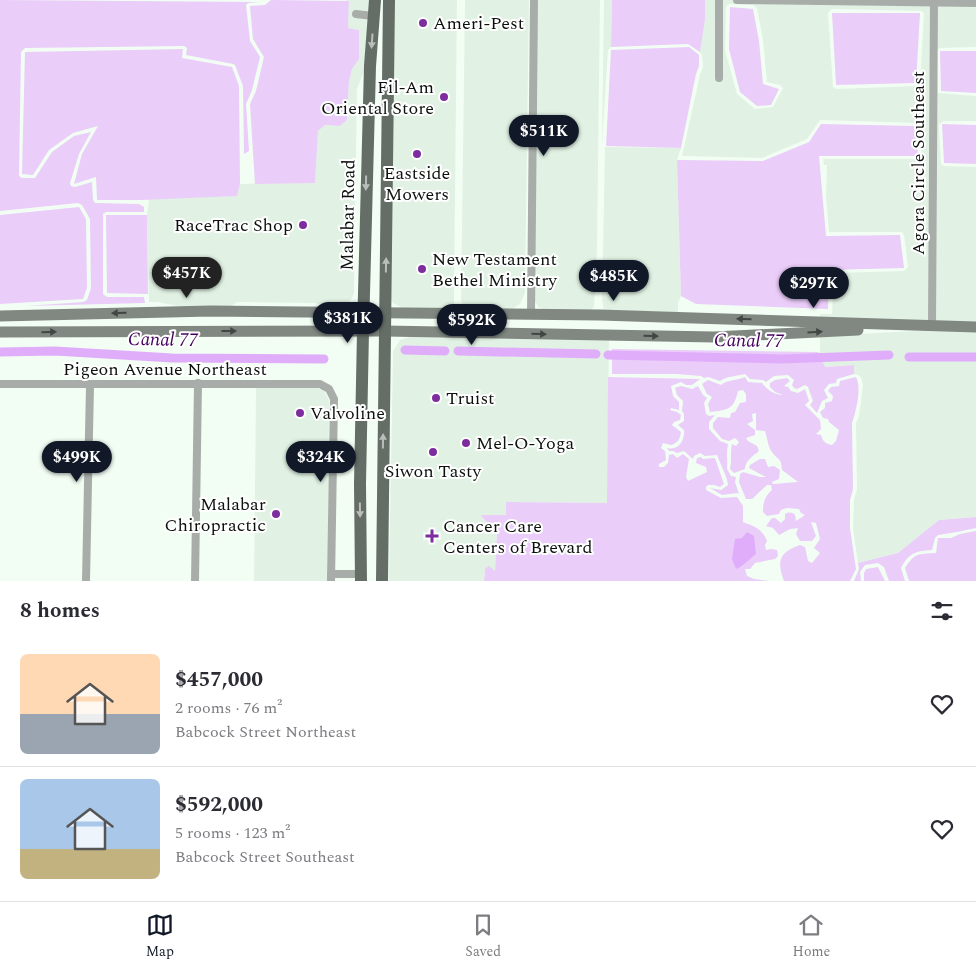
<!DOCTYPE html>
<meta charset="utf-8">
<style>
:root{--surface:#fff;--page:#f7f7f7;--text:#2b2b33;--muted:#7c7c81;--line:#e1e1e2;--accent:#111827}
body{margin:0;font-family:Spectral,serif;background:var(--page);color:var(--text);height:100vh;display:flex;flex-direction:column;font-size:19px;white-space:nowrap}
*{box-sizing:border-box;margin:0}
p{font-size:16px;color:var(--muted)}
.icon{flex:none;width:28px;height:28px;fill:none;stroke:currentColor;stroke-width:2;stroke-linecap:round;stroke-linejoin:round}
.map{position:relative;height:581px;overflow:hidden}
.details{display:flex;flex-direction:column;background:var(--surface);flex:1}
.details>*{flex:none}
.price{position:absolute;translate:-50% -42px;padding:0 11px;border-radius:18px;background:var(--accent);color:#fff;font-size:16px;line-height:32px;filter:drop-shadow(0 1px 2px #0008)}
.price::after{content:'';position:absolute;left:50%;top:30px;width:15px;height:11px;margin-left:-8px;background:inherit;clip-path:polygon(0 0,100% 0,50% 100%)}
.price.on{background:#222;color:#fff}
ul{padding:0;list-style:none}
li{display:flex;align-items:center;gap:15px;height:125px;padding:0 20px}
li+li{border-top:1px solid var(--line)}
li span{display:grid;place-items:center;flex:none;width:140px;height:100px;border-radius:8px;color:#555}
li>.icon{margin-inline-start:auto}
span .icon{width:60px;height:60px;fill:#fffc;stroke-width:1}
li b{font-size:21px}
h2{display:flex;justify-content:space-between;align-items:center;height:60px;padding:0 20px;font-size:21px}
.tabs{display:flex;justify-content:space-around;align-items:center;height:70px;border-top:1px solid var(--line);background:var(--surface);font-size:14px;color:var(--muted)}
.tabs a{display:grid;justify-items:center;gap:2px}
.tabs .on{color:var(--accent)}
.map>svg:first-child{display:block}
.built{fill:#e1f2e4;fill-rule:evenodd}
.green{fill:#eacdf9}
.water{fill:#e0adfa}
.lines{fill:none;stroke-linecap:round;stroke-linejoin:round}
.canal{stroke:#e0adfa;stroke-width:9}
.minor{stroke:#a8ada9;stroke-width:8}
.secondary{stroke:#818882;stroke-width:11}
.primary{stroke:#656e66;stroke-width:12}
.oneway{fill:#babeba}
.oneway2{fill:#414742}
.poi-dot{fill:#7d2d9d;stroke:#fff;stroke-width:2}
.labels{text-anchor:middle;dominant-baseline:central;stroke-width:4;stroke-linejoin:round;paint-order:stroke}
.poi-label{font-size:18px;fill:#0d110e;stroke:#fff;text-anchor:start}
.street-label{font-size:18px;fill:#0d110e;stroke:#fff}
.water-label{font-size:19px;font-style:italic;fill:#45005e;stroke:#fff}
</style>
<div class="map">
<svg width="976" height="581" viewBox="0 0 976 581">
<rect width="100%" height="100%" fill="#f2fef4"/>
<!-- built -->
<g class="built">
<polygon points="343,0 371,0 366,66 357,89 354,293 352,298 347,304 340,307 330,307 315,303 237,302 231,306 178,306 157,302 149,302 147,215 149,199 236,196 240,184 315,182 318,131 325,125 340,126 347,120 349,82 352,69 359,59 359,30 348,28 349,1"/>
<polygon points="392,0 457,0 454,303 452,309 404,309 393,303 390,298"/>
<polygon points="465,0 529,0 525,293 520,304 511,310 465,309 461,301"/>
<polygon points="536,0 600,0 597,249 594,307 591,310 544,309 538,307 534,299"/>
<polygon points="604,0 612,0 611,47 608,50 602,145"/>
<path d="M705,0H976V47L940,48L936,50L938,93L976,96V121H943L939,125L941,164L944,166L976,167V323L820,318V314H832L834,273L904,271L908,267L904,235L902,232H829L826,195L827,165H824L823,159H920L922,156L920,126L917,123L820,120L807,139L762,158L682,156L700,75L703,67L702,55L700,52L705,20ZM729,4L753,5L757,8L763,40L767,82L780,85L783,88L773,107L755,109L737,94L725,50L726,7ZM832,9L922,11L924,14L920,84L916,86L836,89L833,87L828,13Z"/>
<polygon points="605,147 681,148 677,160 681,296 678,303 678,312 604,311 602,299"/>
<polygon points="932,330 976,331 976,517 939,520 898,553 858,563 853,528 854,500 857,489 856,423 859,416 863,385 861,377 858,375 854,374 854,365 824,367 819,352 820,351 820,336"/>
<polygon points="410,337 609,339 607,503 506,502 506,515 482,515 484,520 495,527 497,532 495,571 484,573 484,581 389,581 393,351 400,340"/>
<polygon points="256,387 318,388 324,391 329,400 328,581 254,581"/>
</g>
<!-- green -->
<g class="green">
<polygon points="0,0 260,2 248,3 246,5 250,41 260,57 252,90 246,104 249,151 244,154 243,86 235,65 233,64 186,55 187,48 184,46 25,48 21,52 19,176 22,178 35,178 52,152 74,136 91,132 79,154 70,183 71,186 75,187 92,182 93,200 95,203 139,204 144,207 144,212 106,212 103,214 103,294 107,297 144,297 145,303 26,306 83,302 87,300 91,288 90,219 82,205 78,203 0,211"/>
<polygon points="271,0 349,1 348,28 359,30 359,59 352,69 349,82 347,120 340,126 325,125 318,131 315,183 255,184 250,104 256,91 264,57 253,39 250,6 265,5"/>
<polygon points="612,0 705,0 705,20 700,52 688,44 611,47"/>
<polygon points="730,7 753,9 759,41 763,84 779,89 771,105 757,106 740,92 729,49"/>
<polygon points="832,13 920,13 916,83 836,85"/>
<polygon points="689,47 699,55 699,66 696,74 681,148 606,146 611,50"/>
<polygon points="183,49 182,58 232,67 239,86 240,184 237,196 142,200 97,200 96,177 74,184 82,154 98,126 73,133 49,150 33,175 22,174 25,52"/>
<polygon points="940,51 976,51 976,93 941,91"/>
<polygon points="821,124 916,126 918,156 819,156 826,236 900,235 904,268 829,270 828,309 696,304 681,296 677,160 763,161 809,142"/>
<polygon points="942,124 976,125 976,164 944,163"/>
<polygon points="79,207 86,219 87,288 83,299 0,304 0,215"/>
<polygon points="106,215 147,215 148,294 107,293"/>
<path d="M612,349L818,352L825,367L854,365V374L837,379L836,383L829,384L824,390L828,398L822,401L817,413L810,405L813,401L808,387L805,385L797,389L794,388L792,385L794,380L788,375L774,376L766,382L763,380L750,379L745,374C737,376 728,376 720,381L708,377L704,378L701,376L676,374H612Z"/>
<path d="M608,377L700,379L692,385H686L681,382L671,386L673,396L679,402V410L671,408L670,410L677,412L681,415L680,420L674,422L672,425L681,432C680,439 678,443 671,445L663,443L661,448L665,451L666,460L659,464V467H664L668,463L669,455L673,454L677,458L683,454L689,459L686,477L688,481L707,472L706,467L696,463L697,458L701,457L703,459L715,458L724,484L720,487L714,485H708L706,487V490L721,498L737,497L743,506V522C753,526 762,528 767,541L765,545L766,550L771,549L777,550L778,556L775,559L755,563L750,569H745L747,576L754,579L769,581H484L485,569L489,566L495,571L497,533C493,525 485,523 481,515H506V502L607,503Z"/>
<path d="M745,377L748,382L762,383C767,390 775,395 783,395L775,392L770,387V383L775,380L787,378L790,381L784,386L788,387L791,391L798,393L805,389L809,401L805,405L820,420L821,429L816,434L821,435C823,442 826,444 832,445L836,441L839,430L829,422L828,419L823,418L820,412L825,408V403L832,401L833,396L828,391L831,387L839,386L840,381L856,377C862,388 856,411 852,423L853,489L850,500V528L856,569L850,581H784C776,560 780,552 800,545L805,547L808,561L812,563L820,553L814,548L820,539L816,523L811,522L816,536L812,541H800L796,534L798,528L790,529L779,535L773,528L766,526L772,518H775L781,523L785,519V514C789,512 792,512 795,515L796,521L805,515L801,513L799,509L787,508L781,510L779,514L767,516L763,512C763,502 765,496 772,490L771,485H767L752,499H746L739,482L740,474L743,472L760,477H766L749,468L750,465L760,459H765L768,467L774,466L780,470L779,479L772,482L773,484L798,482L782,470C781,456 778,461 772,452C768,447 767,437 765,431L756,430V413L752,414L753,421L747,424L755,430V435L746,438L748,441L757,446L759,451C753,456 745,461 745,469L734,473L730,469C732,460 730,453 732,444L736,446L739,442L735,438L729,441L722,439L713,428V423L718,417L730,418L731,413L735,412L740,403L746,402V394L743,390L738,391C734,410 727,410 710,412L708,404L712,397L707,394L702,384L708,380L721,385C729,379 736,381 745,377Z"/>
<path d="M681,386L692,389L698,386L703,395L707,398L704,403L706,414L709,416L715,415L709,422V429L720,441L728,444C726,453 728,460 727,469L731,476L736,477L735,482L739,494L737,493L722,495L710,488L721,490L728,485C727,475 720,464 717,455L705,456L700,453L694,456L693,459L684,451L677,453L673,451H669L667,448C679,451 685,440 684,430L678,425L684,421V414L682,411L683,401L677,395L675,388Z"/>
<path d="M976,517V528C963,531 951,533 938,535L935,538L932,550C915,551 909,553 901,568L905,581H889L884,567L878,563L865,565L860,572L861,581H854L859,569L858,563L898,553L939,520Z"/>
<path d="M976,531V581H909L905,568C915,553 917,554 936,553L938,538H951L960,534Z"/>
<polygon points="878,567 885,581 864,581 864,573 866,569"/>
</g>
<!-- water -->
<path class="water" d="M747,532L754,536L756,554C749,559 745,565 736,569L732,559L735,539L742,538Z"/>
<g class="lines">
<!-- canal -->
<g class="canal">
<polyline points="405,350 445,351"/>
<polyline points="458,351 596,354"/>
<polyline points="0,352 55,351 172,358 324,359"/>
<polyline points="608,355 782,359 889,355"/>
<polyline points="909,357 976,357"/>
</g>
<!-- minor -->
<g class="minor">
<polyline points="737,0 976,3"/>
<polyline points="356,14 373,16"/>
<polyline points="719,78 719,0"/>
<polyline points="531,315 534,0"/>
<polyline points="932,326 934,0"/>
<polyline points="0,384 320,384 329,389 334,399 331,581"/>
<polyline points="331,574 361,574"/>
<polyline points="86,581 90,385"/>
<polyline points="195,581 198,383"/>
</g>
<!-- secondary -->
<g class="secondary">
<polyline points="0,316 211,311 600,315 976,327"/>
<polyline points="0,332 385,331 714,337 858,330"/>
</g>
<!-- primary -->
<g class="primary">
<polyline points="361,581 360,484 363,331 370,66 375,0"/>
<polyline points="382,581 389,0"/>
</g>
</g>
<!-- one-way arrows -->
<defs><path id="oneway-solid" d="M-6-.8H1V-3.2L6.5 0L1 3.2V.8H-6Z" transform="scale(1.25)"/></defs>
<g class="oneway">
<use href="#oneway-solid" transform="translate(372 41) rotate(94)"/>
<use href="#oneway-solid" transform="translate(366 183) rotate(91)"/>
<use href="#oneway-solid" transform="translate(386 265) rotate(-89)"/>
<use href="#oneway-solid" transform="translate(383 441) rotate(-89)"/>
<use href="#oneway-solid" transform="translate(360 510) rotate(89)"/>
</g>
<g class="oneway2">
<use href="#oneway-solid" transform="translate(119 313) rotate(178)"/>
<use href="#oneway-solid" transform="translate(744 319) rotate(-178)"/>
<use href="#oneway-solid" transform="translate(229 331)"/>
<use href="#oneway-solid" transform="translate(49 332) rotate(-1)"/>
<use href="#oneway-solid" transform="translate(815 332) rotate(-3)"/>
<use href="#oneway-solid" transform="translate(539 334) rotate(1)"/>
<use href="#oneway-solid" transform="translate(651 336) rotate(1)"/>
</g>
<!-- markers -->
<g class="poi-dot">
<circle cx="423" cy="23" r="5"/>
<circle cx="444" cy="97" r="5"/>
<circle cx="417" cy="154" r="5"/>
<circle cx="303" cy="225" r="5"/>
<circle cx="422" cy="269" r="5"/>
<circle cx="436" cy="398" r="5"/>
<circle cx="300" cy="413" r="5"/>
<circle cx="466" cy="443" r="5"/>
<circle cx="433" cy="452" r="5"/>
<circle cx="276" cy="514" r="5"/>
<path d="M429.5 528.5h5v5h5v5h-5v5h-5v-5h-5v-5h5z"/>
</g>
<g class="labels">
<!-- poi labels -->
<g class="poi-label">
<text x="433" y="23">Ameri-Pest</text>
<text x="434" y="87" text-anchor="end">Fil-Am<tspan x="434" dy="21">Oriental Store</tspan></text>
<text x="417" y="173" text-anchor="middle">Eastside<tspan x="417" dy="21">Mowers</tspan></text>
<text x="293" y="225" text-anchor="end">RaceTrac Shop</text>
<text x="432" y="259">New Testament<tspan x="432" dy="21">Bethel Ministry</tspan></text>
<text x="446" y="398">Truist</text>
<text x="310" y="413">Valvoline</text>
<text x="476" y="443">Mel-O-Yoga</text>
<text x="433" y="471" text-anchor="middle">Siwon Tasty</text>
<text x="266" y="504" text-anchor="end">Malabar<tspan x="266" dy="21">Chiropractic</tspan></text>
<text x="443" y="526">Cancer Care<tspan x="443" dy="21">Centers of Brevard</tspan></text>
</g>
<!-- street labels -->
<g class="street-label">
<text transform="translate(918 163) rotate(-90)">Agora Circle Southeast</text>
<text transform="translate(348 215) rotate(-89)">Malabar Road</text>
<text x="165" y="369">Pigeon Avenue Northeast</text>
</g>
<!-- water labels -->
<g class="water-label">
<text transform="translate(163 340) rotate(1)">Canal 77</text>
<text transform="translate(749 341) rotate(1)">Canal 77</text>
</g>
</g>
</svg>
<b class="price" style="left:544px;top:157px">$511K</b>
<b class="price on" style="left:187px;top:299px">$457K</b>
<b class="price" style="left:614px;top:302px">$485K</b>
<b class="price" style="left:814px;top:309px">$297K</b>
<b class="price" style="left:348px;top:344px">$381K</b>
<b class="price" style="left:472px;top:346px">$592K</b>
<b class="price" style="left:77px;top:483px">$499K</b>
<b class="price" style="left:321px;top:483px">$324K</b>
</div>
<section class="details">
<h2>8 homes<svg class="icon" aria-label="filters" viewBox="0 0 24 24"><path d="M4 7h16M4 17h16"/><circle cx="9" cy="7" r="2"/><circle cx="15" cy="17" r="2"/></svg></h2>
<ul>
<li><span style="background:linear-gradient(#ffd9b3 60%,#9aa5b1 0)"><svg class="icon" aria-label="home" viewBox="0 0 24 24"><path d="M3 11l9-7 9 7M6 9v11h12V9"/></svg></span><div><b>$457,000</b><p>2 rooms · 76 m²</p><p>Babcock Street Northeast</p></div><svg class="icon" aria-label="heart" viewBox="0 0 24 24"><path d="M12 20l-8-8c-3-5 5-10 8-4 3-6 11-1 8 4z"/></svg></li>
<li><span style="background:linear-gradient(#a9c7e8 70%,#c2b280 0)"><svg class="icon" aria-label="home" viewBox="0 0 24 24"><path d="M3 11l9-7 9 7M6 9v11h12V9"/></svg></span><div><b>$592,000</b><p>5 rooms · 123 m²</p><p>Babcock Street Southeast</p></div><svg class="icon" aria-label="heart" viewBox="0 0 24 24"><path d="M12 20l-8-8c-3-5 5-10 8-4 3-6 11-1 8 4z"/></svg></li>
</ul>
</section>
<nav class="tabs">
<a class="on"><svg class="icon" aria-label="map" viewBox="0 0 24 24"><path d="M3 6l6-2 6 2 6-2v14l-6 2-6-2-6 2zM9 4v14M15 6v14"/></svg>Map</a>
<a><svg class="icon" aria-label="saved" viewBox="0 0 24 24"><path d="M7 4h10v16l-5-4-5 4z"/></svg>Saved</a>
<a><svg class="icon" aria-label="home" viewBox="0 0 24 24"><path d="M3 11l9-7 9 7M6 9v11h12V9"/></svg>Home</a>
</nav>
